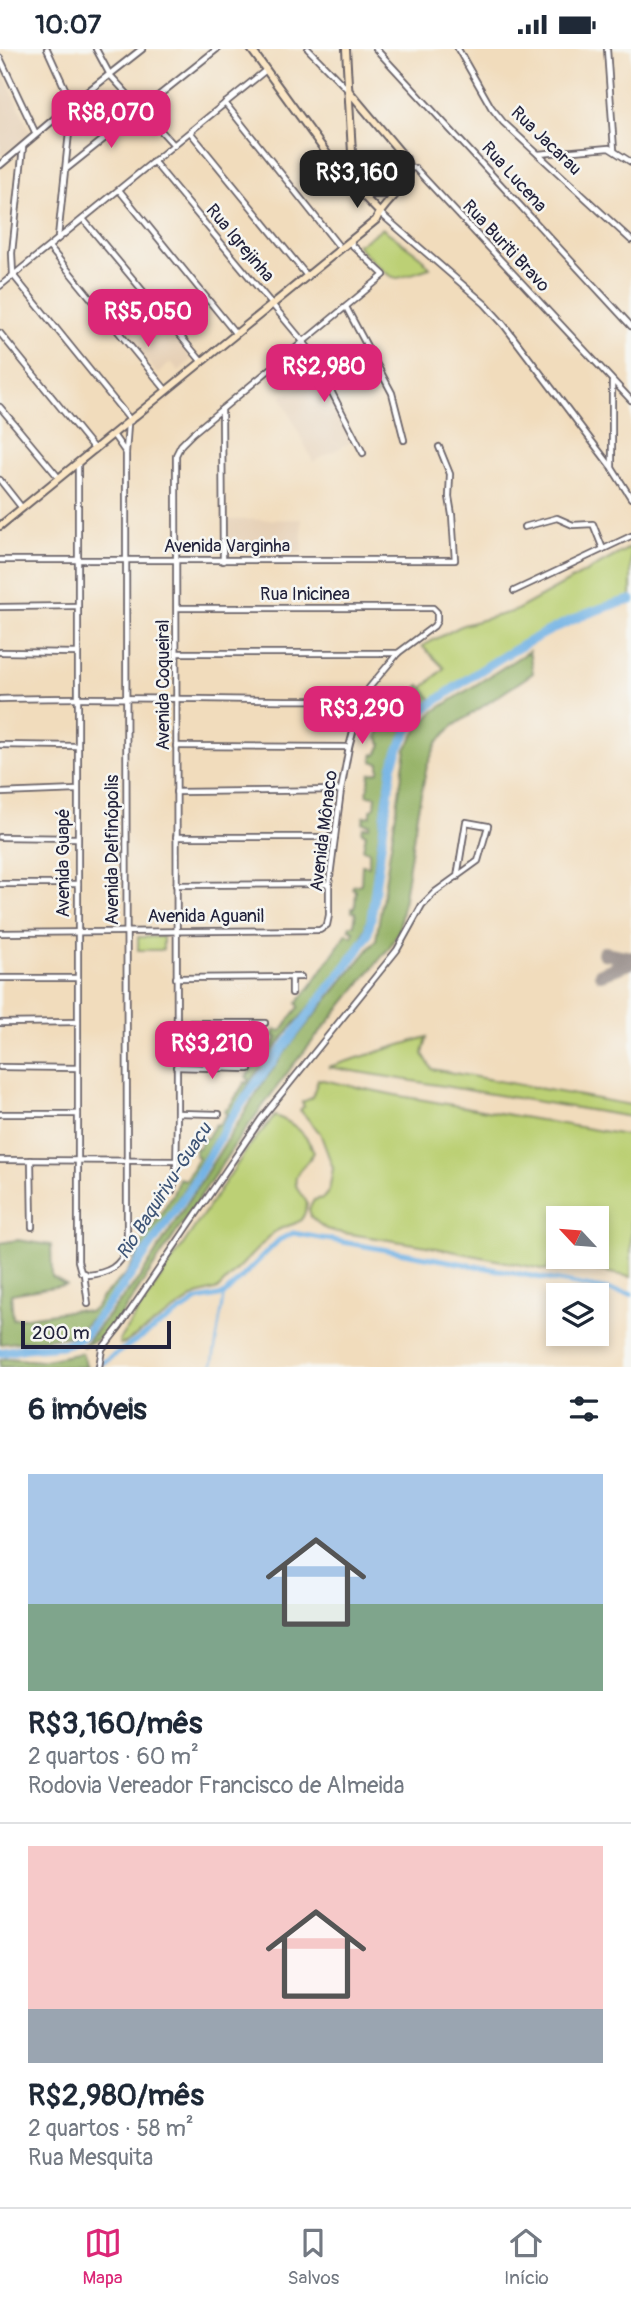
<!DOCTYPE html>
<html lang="pt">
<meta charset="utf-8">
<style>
:root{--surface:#fff;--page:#f2f2f3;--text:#1f2937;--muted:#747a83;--line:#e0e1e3;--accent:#db2777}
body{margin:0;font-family:Pangolin,sans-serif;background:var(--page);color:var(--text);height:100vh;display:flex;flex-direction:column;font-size:26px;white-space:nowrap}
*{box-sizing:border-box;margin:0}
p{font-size:23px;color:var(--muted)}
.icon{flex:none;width:38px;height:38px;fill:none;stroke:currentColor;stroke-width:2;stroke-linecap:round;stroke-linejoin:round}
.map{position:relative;height:1318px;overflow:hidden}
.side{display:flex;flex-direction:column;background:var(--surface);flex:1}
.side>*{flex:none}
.needle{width:46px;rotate:296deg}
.buttons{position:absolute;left:546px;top:1157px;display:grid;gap:14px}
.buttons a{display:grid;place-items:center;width:63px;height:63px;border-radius:0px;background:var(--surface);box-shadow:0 4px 10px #0003;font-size:35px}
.scale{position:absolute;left:21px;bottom:18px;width:150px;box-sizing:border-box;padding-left:7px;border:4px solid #22223b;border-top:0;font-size:19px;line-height:24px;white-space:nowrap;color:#22223b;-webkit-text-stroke:5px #f6f6f2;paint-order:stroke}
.price{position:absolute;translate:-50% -60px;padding:0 16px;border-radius:14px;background:var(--accent);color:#fff;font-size:23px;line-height:46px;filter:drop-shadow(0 2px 4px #0008)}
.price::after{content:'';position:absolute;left:50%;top:42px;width:21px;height:16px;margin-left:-10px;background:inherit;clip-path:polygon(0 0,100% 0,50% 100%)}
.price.active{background:#222;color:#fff}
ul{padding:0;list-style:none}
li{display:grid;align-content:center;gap:14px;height:371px;padding:0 28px}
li+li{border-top:2px solid var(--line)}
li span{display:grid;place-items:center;height:217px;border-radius:0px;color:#555}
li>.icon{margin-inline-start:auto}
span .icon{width:126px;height:126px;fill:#fffc;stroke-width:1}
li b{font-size:30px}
h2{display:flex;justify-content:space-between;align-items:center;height:84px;padding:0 28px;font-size:30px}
.status{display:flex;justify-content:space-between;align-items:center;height:49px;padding:0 35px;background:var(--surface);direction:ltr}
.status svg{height:19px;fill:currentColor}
.menu{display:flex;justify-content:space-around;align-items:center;height:98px;border-top:2px solid var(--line);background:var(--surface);font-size:19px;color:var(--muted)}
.menu a{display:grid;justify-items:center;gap:4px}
.menu .active{color:var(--accent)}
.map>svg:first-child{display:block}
.built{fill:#e6d0b6}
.green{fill:#bcd074;stroke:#6f7958;stroke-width:2;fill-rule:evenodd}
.forest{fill:#95b266;stroke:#5c6a50;stroke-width:2}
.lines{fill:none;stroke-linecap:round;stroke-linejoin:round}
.stream{stroke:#6fb1e4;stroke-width:2}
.canal{stroke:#6fb1e4;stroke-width:5}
.river{stroke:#6fb1e4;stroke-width:9}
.taxiway{stroke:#8a7f7c;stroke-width:14}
.minor-casing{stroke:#6a6368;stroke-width:8}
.tertiary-casing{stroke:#6a6368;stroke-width:9}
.secondary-casing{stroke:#6a6368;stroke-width:10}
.minor{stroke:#fff;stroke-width:4.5}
.tertiary{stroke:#fff;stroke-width:5}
.secondary{stroke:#fbe6c4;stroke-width:6}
.labels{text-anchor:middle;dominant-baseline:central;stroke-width:5;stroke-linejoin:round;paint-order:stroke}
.street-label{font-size:18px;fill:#22223b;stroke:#f6f6f2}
.water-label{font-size:19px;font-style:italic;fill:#3d5476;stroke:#f6f6f2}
</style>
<div class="status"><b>10:07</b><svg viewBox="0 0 49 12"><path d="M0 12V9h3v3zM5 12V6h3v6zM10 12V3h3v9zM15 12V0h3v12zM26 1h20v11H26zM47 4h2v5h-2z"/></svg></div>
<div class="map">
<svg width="631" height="1318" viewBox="0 0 631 1318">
<rect width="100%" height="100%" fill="#f6f6f2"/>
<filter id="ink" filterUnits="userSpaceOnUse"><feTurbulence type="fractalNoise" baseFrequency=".0143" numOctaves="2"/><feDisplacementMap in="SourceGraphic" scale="14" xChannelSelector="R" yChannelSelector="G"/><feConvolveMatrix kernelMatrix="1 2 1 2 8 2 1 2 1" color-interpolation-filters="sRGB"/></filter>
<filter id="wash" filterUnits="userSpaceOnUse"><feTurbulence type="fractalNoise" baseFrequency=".00686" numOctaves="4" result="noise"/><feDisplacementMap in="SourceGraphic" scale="28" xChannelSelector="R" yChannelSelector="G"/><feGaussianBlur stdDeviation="1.57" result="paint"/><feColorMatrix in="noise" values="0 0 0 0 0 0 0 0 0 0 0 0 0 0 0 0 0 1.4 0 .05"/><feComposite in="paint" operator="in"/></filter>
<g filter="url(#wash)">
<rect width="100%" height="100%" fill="#f1dcbc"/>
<!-- built -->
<g class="built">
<polygon points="0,18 31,84 0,107"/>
<polygon points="143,253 192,310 179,322 171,313 157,325 118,274"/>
<polygon points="320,329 351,393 313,413 281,347"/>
<polygon points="301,470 303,503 228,503 227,471"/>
</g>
<!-- green -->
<g class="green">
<path d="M382,179L420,207L430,219C422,221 402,229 397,229C386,229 364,203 356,195L363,193Z"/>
<polygon points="631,498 631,551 569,570 434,654 423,639 444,619 422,597 463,576 515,562"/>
<rect x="138" y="888" width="25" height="13"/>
<polygon points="427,988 423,1005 432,1020 631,1056 631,1068 328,1018"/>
<path d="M318,1030L395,1046L631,1087V1228L550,1212L547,1221L421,1196L337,1183L326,1180L318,1174L311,1168L309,1160L314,1151L323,1149L329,1142L333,1119L320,1084L300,1061L304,1057L302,1053L312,1049ZM558,1169H597V1208H558Z"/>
<path d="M275,1067C294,1074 306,1084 314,1103C309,1115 290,1123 297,1139C299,1144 305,1149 307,1154C303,1181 292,1171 273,1184L218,1240L197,1246L125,1294L120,1295L119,1291L250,1096Z"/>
</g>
<!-- forest -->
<g class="forest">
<polygon points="529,602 533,624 452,678 437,694 427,717 417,765 399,881 389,899 293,1016 238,1091 110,1283 82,1298 141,1227 265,1031 292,994 376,891 406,700 419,678 433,663"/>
<path d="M420,636L432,651L417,663L405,678L389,717L374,820L373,844L369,867L358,899L336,929L289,981L253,1029L155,1187L143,1201L139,1199L146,1188L142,1186V1182L149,1183L173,1145L179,1129L185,1131L199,1108L195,1106V1099H199L204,1089H207L215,1076L220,1075L227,1065L224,1062L226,1059L228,1060L245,1033L247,1034L249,1030L246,1028C256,1012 268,1006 277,989L273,986L276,981L282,982C287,972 294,965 299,958L297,954L311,937L347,884L352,887L354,882L349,880L350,876H354L356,863H352V859H355L356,841L353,840V837L361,835L362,816L369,817V802L363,800L366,785L362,783L363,778H369L370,775L363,774L364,768L371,767V761L375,758L376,747L367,746L370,725L379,723V714L372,712L373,705L377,706L382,695L380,694V691L377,689L380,681H382L395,664L401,665L405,659L403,657L410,650L411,645Z"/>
<polygon points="17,1191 51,1196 52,1228 66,1236 11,1245 13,1270 75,1261 89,1263 96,1258 102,1248 127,1224 137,1206 136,1203 142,1206 102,1259 73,1287 0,1295 0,1194"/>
<polygon points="82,1304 87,1318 0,1318 0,1311 7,1309 40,1312"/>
</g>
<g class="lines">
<!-- stream -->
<polyline class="stream" points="212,1318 224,1246"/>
<!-- canal -->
<polyline class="canal" points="96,1318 198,1251 224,1246 279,1191 293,1184 631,1245"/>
<!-- river -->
<path class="river" d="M0,1304L26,1299L62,1296L75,1292L85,1285L128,1230L192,1136L232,1068L254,1037L356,904L367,887L371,870L392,718C399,696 407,680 421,663C478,621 562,566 631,551"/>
<!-- taxiway -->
<g class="taxiway">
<polyline points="604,904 631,909"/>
<polyline points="601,925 631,913"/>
</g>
</g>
</g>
<g filter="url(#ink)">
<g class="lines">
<defs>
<g id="minor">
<polyline points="47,0 72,55 58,188"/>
<polyline points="96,0 110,26 174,96"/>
<polyline points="308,0 348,41"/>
<polyline points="376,0 631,277"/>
<polyline points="458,0 491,58 503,73 631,191"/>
<polyline points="607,0 614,101"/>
<polyline points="0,9 36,85"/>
<polyline points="225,54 341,200"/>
<polyline points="190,83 308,228"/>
<polyline points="538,105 609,99 631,113"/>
<polyline points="153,112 310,301 363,404"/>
<polyline points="409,119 415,119 631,351"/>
<polyline points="65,121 217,0"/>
<polyline points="119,141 236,285"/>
<polyline points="380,164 485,255 504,276 612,419 631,449"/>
<polyline points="83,170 202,313"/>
<polyline points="49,198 166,341"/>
<polyline points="13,226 131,372"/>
<polyline points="13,226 12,204 23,98"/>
<polyline points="0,237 266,21"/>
<polyline points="346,258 392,344 404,391"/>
<polyline points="110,274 145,246"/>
<polyline points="0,284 95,401"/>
<polyline points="612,333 612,418"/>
<polyline points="0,358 59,429"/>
<polyline points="222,360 223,512"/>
<polyline points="114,387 126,404 128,375"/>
<path d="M78,415V1212L81,1223L88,1226C108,1224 120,1218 127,1199L126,404"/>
<polyline points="0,431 22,459"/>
<polyline points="524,478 557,469 573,476 593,475 603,500"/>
<polyline points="0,511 455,511 452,466 449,448 450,425 439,398"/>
<polyline points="514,542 631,487"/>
<polyline points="0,558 77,557"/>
<polyline points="0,603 78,604"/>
<polyline points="177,604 398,604"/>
<path d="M0,650C121,646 241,653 362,651"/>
<polyline points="0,696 78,697"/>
<polyline points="176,697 349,698"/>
<polyline points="176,743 341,741"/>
<polyline points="0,744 77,741"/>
<polyline points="0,788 77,789"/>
<polyline points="176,788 335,788"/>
<polyline points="0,835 78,835"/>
<polyline points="176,836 329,835"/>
<polyline points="0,884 320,881 327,876 329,866 329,835 341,741 349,698 359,660 369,639 398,604 434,577 437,572 437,563 433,559 177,559"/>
<polyline points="0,929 78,929"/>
<polyline points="176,929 301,928"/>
<polyline points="292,944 292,928"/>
<polyline points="0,974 78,973"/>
<polyline points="176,974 265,974"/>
<polyline points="0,1018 78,1019"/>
<polyline points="176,1018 249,1020"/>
<polyline points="177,1064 219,1065"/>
<polyline points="0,1065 78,1065"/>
<polyline points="0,1111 176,1112"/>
<polyline points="31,1111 32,1178"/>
<polyline points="172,1142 176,1128 177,1064 176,406 181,396 193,384 384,226 350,194"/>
<polyline points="84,1225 88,1255"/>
<polyline points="99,1318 102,1300 120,1277 261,1070 397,901 422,856 435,843 478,812 488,777 466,773 457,828"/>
</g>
<polyline id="tertiary" points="0,116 72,55 142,0"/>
<g id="secondary">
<polyline points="251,0 341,124 379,163"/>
<polyline points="346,0 354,138"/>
<polyline points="360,145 396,145"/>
<path d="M0,477L376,171C385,149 417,136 406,110L348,41"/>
</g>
</defs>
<!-- minor casing -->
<use href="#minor" class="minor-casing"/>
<!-- tertiary casing -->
<use href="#tertiary" class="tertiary-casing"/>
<!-- secondary casing -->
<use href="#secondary" class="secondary-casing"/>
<!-- minor -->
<use href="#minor" class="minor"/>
<!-- tertiary -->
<use href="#tertiary" class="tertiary"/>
<!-- secondary -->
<use href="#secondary" class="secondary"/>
</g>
</g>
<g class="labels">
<!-- street labels -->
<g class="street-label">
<text transform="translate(546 92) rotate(44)">Rua Jacarau</text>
<text transform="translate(514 128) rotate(48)">Rua Lucena</text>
<text transform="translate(240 194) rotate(50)">Rua Igrejinha</text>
<text transform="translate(506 197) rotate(47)">Rua Buriti Bravo</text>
<text x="227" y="497">Avenida Varginha</text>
<text x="305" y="545">Rua Inicinea</text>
<text transform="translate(163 636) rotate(-90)">Avenida Coqueiral</text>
<text transform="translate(324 782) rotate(-83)">Avenida Mônaco</text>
<text transform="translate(112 801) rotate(-90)">Avenida Delfinópolis</text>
<text transform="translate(63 814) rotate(-90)">Avenida Guapé</text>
<text x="206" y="867">Avenida Aguanil</text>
</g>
<!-- water labels -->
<g class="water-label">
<text transform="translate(164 1142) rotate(-57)">Rio Baquirivu-Guaçu</text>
</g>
</g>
</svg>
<div class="buttons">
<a><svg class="needle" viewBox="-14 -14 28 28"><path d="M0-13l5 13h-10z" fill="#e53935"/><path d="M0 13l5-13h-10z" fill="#747a83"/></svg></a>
<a><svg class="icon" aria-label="layers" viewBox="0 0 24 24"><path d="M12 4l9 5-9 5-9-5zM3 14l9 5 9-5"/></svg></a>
</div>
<div class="scale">200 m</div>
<b class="price" style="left:111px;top:101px">R$8,070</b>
<b class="price active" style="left:357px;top:161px">R$3,160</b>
<b class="price" style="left:148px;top:300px">R$5,050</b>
<b class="price" style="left:324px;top:355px">R$2,980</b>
<b class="price" style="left:362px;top:697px">R$3,290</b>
<b class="price" style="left:212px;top:1032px">R$3,210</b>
</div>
<section class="side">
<h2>6 imóveis<svg class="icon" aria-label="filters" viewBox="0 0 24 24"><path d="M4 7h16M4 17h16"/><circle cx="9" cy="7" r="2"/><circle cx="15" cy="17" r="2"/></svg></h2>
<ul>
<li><span style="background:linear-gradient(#a9c7e8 60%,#7fa58c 0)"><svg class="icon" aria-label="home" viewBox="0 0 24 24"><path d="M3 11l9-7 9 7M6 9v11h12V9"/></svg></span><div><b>R$3,160/mês</b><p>2 quartos · 60 m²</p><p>Rodovia Vereador Francisco de Almeida</p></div></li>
<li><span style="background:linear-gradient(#f6c9c9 75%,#9aa5b1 0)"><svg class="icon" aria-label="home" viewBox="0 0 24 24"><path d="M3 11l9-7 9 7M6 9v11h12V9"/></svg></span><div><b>R$2,980/mês</b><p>2 quartos · 58 m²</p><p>Rua Mesquita</p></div></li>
</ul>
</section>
<nav class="menu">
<a class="active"><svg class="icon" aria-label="map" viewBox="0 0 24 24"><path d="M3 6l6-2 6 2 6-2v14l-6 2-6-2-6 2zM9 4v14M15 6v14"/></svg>Mapa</a>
<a><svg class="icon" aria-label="saved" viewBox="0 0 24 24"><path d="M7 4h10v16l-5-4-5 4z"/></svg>Salvos</a>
<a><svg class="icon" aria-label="home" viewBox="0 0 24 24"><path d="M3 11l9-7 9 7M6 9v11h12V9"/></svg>Início</a>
</nav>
